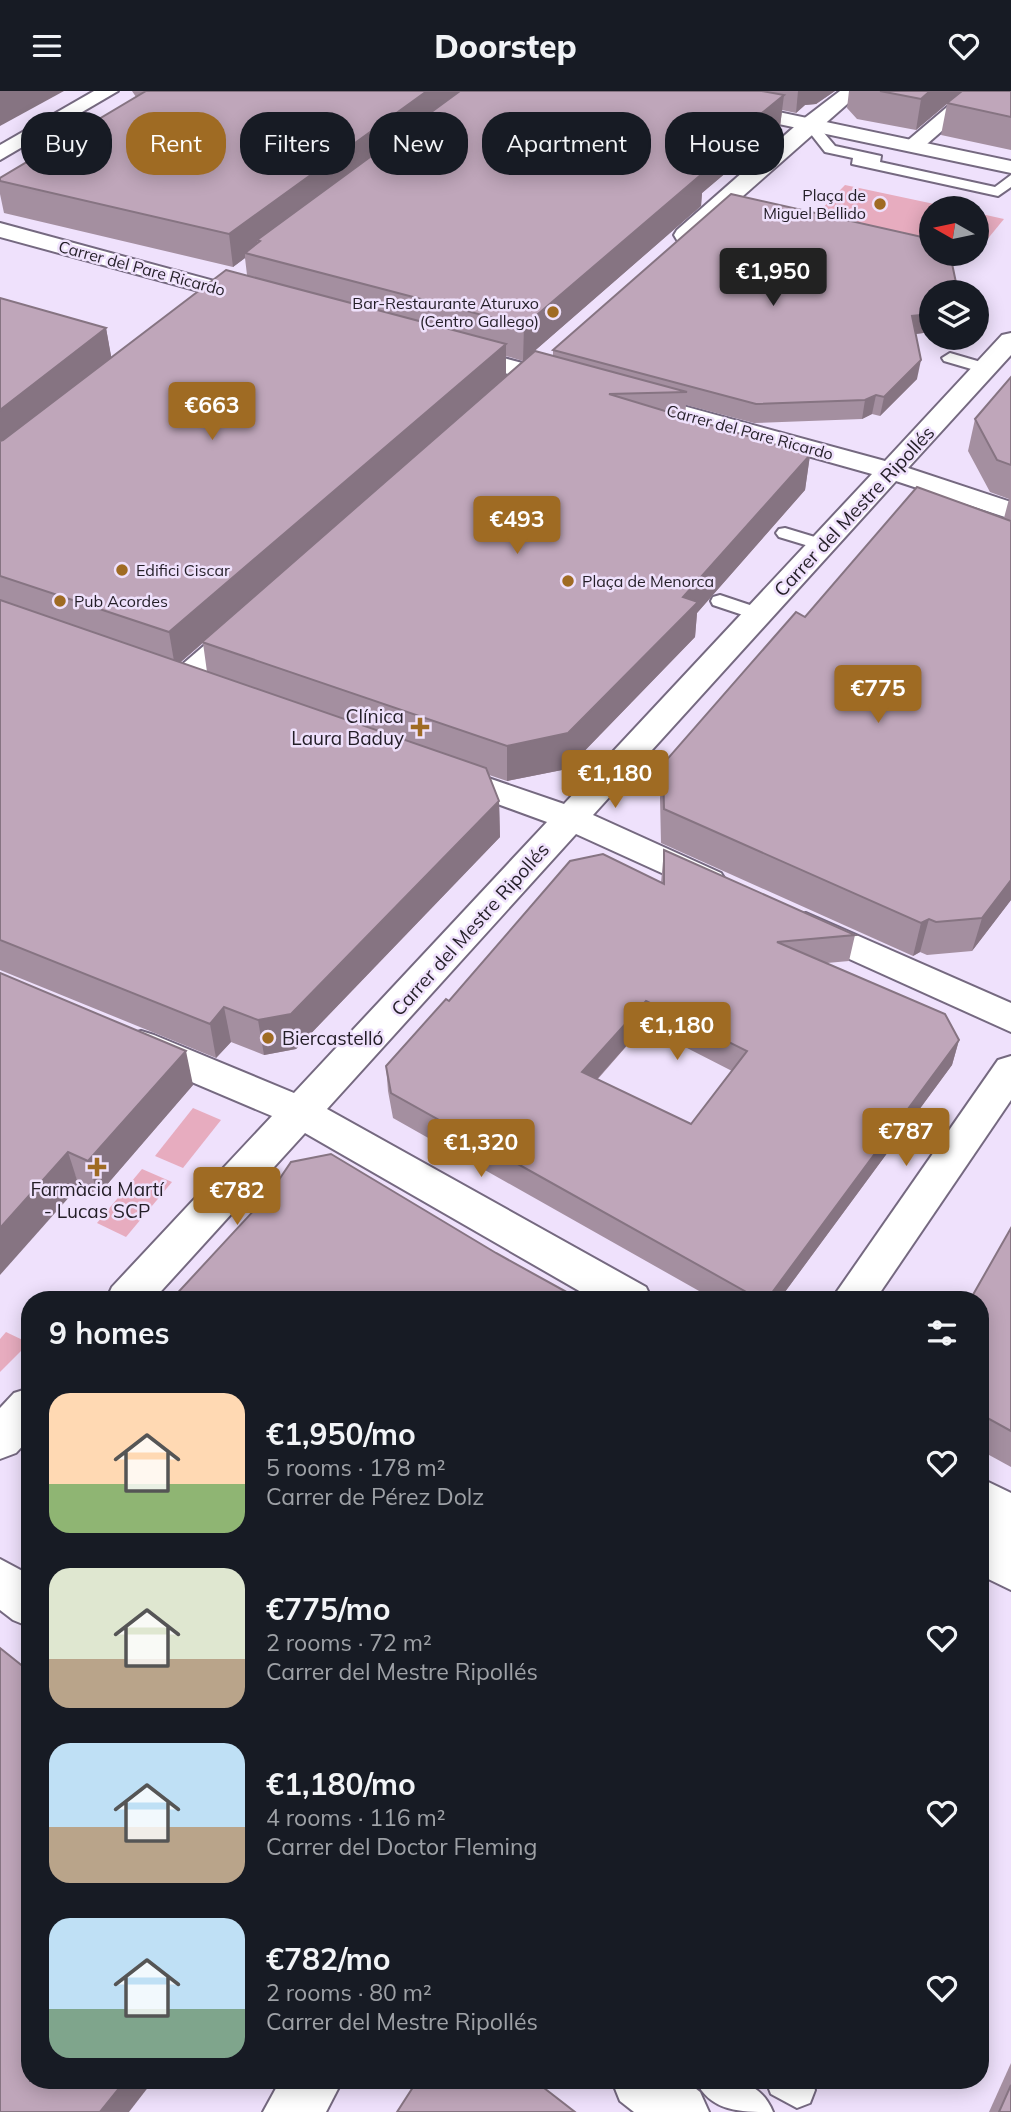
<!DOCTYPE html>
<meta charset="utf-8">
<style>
:root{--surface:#171b24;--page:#242831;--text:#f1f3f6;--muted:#9ea1a6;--accent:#9f6b23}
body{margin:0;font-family:Mulish,sans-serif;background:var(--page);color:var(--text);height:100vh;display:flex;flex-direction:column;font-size:26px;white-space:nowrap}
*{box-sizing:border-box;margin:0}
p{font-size:23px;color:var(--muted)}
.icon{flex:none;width:38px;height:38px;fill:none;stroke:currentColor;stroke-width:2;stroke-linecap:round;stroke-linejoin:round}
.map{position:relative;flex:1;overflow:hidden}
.side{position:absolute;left:21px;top:1200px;width:968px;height:798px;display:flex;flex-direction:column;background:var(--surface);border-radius:28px;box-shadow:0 4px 18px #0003}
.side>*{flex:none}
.banner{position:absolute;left:21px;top:21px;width:970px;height:63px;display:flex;gap:14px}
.needle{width:46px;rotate:279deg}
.controls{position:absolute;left:919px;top:105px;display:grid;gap:14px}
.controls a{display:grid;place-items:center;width:70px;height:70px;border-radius:50%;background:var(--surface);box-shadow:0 4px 18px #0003;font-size:35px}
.price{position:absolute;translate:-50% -60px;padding:0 16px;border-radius:7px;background:var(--accent);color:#fff;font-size:23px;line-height:46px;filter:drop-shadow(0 2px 4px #0008)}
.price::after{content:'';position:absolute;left:50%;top:42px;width:21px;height:16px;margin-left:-10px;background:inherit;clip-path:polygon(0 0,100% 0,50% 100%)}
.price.selected{background:#222;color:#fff}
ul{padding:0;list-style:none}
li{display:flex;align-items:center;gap:21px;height:175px;padding:0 28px}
li span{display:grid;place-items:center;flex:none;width:196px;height:140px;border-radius:21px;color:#555}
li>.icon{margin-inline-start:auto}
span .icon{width:84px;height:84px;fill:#fffc;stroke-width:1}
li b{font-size:30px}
h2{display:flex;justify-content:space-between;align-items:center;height:84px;padding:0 28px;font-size:30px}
.pill{padding:0 24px;border-radius:28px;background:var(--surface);box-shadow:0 4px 18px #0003;font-size:24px;line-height:63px}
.pill.selected{background:var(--accent);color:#fff}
header{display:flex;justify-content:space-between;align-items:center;height:91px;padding:0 28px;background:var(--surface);font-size:32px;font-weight:800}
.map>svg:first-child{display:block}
.green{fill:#e7acbf}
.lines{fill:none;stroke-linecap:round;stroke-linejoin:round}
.lane-casing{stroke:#756980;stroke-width:4}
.street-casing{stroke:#756980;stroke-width:4}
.secondary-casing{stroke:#756980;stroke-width:4}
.lane{fill:#fff;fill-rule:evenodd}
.street{fill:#fff;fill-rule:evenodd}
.secondary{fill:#fff;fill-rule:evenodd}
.wall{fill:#a48fa0;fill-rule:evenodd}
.shaded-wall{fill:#867482}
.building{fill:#bfa6ba;stroke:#867482;stroke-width:2;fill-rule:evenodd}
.poi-dot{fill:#9f6b23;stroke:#efe1fc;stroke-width:2.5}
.labels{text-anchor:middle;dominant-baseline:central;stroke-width:5;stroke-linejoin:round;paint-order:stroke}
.far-poi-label{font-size:16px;fill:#231e27;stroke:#efe1fc;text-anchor:start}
.far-street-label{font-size:16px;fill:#231e27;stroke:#efe1fc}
.street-label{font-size:19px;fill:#231e27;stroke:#efe1fc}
.poi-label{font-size:19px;fill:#231e27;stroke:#efe1fc;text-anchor:end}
</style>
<header><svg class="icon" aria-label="menu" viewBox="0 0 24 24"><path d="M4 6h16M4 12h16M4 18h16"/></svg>Doorstep<svg class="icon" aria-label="heart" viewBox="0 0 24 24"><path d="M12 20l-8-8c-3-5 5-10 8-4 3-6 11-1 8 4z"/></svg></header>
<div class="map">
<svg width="1011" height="2021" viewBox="0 0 1011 2021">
<rect width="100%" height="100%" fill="#efe1fc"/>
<!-- green -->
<g class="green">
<polygon points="845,94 953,117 931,117 931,154 812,128"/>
<polygon points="977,122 1004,128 976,162 976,122"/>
<polygon points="193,1017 221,1029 183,1077 155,1065"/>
<polygon points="142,1078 172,1091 126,1146 97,1132"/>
<polygon points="6,1241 29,1252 0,1281 0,1248"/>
</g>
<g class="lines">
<defs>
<g id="lane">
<polygon points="804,30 814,30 835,55 881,65 880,71 995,96 1011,84 1011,96 998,105 852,73 853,67 825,61 803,33"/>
<polygon points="950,262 991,274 993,277 985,282 944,270 942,267"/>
<polygon points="785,437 828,450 831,454 822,459 779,446 776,442 779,438"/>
<polygon points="720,504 765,519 767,523 758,529 713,514 711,510 713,506"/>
<polygon points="980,1423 1011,1440 1011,1499 980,1484 980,1454 984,1455 980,1453"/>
<path d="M696,1990C729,1989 759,1986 773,2021C740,2021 711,2021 696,1990Z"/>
<polygon points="766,1990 811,1990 815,1999 810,2012 797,2017 771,2003"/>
</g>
<g id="street">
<polygon points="840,0 862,0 693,149 677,149 674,144 677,139 802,29"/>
<polygon points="966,0 988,0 920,59 906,59 903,55 906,51"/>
<polygon points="0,132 262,203 266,208 262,213 254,215 0,146"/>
<polygon points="1011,242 1011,264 908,377 1011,411 1011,428 896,390 593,724 721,782 726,790 721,798 709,802 697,798 576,743 327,1018 646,1196 652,1209 595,1209 305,1042 153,1209 106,1209 112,1196 272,1025 128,964 122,954 128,944 141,940 154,944 294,1002 547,731 437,691 432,684 437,677 448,674 459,677 564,713 872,383 625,314 621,309 625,304 643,304 885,370 1002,244"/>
<polygon points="455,254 575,286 579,291 575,296 566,299 446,266 443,261 446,256"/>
<polygon points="245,525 255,528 260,534 255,540 192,598 181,600 170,598 166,591 170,584 235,528"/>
<polygon points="806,822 1011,912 1011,941 794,843 788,834 794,825"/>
<polygon points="1011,965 1011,1009 875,1209 831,1209 998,969"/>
<polygon points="30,1297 30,1347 16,1362 0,1368 0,1317 14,1302"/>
<polygon points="980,1387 1011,1402 1011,1447 980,1432"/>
<polygon points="0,1468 30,1484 30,1536 13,1529 0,1519"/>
<polygon points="280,1990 342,1990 326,2021 263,2021"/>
<polygon points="612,1990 686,1990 700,2001 709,2021 634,2021 620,2010"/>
</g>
<g id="secondary">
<polygon points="94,0 118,0 0,69 0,54"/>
<polygon points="641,0 679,0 1011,70 1011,82 651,6"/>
</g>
</defs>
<!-- lane casing -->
<use href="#lane" class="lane-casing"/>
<!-- street casing -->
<use href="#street" class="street-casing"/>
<!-- secondary casing -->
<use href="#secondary" class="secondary-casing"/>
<!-- lane -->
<use href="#lane" class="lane"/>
<!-- street -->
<use href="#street" class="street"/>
<!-- secondary -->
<use href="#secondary" class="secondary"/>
</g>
<!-- wall -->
<g class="wall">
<path d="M132,0H835L816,13L805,14L796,22L782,19L780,36L702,102L701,115L523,270L506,265V286L553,265V259L931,201V241L915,243L917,288L880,325L872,323L862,328L754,332L686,314L685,326L810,364L805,399L697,522L695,546L567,678L507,690L489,684L499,710L500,746L296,958L264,964L231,951L216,967L0,879V207L106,237L111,266L247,184L245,167L233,176L4,122L0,103V87L136,6ZM203,552L207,581L181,571Z"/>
<polygon points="849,0 1011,0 1011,59 941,44 947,13 916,39 857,28 847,17"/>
<polygon points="1011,286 1011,809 972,860 927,864 920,861 913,865 661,752 660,707 663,673 805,526 1004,427 1009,408 990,401 968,360 975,328"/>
<path d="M664,759L855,844L849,870L827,872L959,949L952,974L779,1209H715L393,1027L388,1000L386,975L449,910L661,792ZM644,935L732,980L691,1033L597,989Z"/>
<polygon points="0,882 193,994 98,1104 79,1095"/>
<polygon points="1011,1137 1011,1376 980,1359 980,1209"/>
<polygon points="1011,1972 1011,2021 989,2021"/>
</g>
<!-- shaded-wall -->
<g class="shaded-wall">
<polygon points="0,0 64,0 0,35"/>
<polygon points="427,0 471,0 260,150 257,149 258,157 245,162 245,167 233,176 229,143"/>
<polygon points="798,0 835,0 816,13 805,14 796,22"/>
<polygon points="930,0 962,0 916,39 921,8"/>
<polygon points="784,4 780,36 702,102 701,115 523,270 524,235 692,79"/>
<polygon points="931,223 931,241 908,244 912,225"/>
<polygon points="106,237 112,270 0,359 0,319"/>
<polygon points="506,253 506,286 175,576 169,541"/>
<polygon points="921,269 917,288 880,325 884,306"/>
<polygon points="876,304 872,323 862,328 865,309"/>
<polygon points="810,364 805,399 697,522 695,546 567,678 507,690 507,655 683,506"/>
<polygon points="499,710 500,746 296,958 264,964 258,929"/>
<polygon points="1011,789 1011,809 972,860 982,827"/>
<polygon points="929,828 920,861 913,865 921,832"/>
<polygon points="646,910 644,935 580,1007 582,981"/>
<polygon points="224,916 231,951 216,967 210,933"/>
<polygon points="959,949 952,974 779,1209 769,1209 771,1203"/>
<polygon points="186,960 193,994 98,1104 88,1070"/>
<polygon points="68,1061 79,1095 0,1184 0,1137"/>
<polygon points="125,1990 153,1990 129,2021 100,2021"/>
</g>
<!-- building -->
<g class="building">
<polygon points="146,0 427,0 229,143 0,90 0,87"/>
<polygon points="460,0 762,0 784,4 692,79 703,82 524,235 245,162 260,150 257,149"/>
<polygon points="880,0 930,0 921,8"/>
<polygon points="962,0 1011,0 1011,26 947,12"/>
<polygon points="731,103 931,148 931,163 950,163 958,201 931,201 931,223 912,225 921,269 884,306 876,304 865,309 756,313 553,259"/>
<polygon points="226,179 506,253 169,541 0,485 0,350 3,349"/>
<polygon points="0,207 106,237 0,319"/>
<polygon points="535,260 687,301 609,303 810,364 683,506 698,511 568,642 507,655 202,551"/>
<polygon points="1011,286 1011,374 997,369 975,328"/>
<polygon points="917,396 1011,430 1011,789 982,827 936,831 929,828 921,832 664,718 663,673 796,521 805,526"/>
<polygon points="0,509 486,677 499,710 291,923 258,929 224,916 210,933 0,849"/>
<path d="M664,759L855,844L777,851L945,923L959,949L771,1203H750L391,1002L386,975L446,908L449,910L570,770L603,763L664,793ZM646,910L747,960L691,1033L582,981Z"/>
<polygon points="0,882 186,960 88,1070 68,1061 0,1137"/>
<polygon points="331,1063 496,1162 581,1209 171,1209 270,1102 291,1071"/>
<polygon points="1011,1137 1011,1340 980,1323 980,1209 970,1209"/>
<polygon points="30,1362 30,1407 27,1406"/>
<polygon points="0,1557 30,1581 30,1990 125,1990 100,2021 0,2021"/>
<polygon points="417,1990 535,1990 575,2021 397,2021"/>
<polygon points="1011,1994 1011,2021 999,2021"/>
</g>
<!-- markers -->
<g class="poi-dot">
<circle cx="880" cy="113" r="7"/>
<circle cx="553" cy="221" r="7"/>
<circle cx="122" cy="479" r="7"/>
<circle cx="568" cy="490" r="7"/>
<circle cx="60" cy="510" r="7"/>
<path d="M416.5 625.5h7v7h7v7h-7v7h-7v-7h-7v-7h7z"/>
<circle cx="268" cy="947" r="7"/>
<path d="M93.5 1065.5h7v7h7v7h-7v7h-7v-7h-7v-7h7z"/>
</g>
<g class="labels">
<!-- far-poi labels -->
<g class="far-poi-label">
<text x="866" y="104" text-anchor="end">Plaça de<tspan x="866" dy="18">Miguel Bellido</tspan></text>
<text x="539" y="212" text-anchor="end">Bar-Restaurante Aturuxo<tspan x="539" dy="18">(Centro Gallego)</tspan></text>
<text x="136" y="479">Edifici Ciscar</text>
<text x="582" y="490">Plaça de Menorca</text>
<text x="74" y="510">Pub Acordes</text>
</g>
<!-- far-street labels -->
<g class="far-street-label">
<text transform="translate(142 177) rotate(15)">Carrer del Pare Ricardo</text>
<text transform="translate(750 341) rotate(15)">Carrer del Pare Ricardo</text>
</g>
<!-- street labels -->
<g class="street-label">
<text transform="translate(854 420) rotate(-47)">Carrer del Mestre Ripollés</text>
<text transform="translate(470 838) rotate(-48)">Carrer del Mestre Ripollés</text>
</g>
<!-- poi labels -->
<g class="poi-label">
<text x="404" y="625">Clínica<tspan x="404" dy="22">Laura Baduy</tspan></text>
<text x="282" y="947" text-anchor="start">Biercastelló</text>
<text x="97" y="1098" text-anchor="middle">Farmàcia Martí<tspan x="97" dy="22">- Lucas SCP</tspan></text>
</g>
</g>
</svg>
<div class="controls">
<a><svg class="needle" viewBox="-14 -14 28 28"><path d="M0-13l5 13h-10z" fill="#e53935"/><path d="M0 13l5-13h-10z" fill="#9ea1a6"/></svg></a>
<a><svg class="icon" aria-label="layers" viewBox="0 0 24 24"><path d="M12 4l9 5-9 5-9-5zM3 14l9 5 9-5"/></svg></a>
</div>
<b class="price selected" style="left:773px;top:217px">€1,950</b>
<b class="price" style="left:212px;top:351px">€663</b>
<b class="price" style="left:517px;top:465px">€493</b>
<b class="price" style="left:878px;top:634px">€775</b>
<b class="price" style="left:615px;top:719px">€1,180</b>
<b class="price" style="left:677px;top:971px">€1,180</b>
<b class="price" style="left:906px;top:1077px">€787</b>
<b class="price" style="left:481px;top:1088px">€1,320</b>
<b class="price" style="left:237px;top:1136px">€782</b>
<div class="banner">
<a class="pill">Buy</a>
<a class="pill selected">Rent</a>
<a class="pill">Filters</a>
<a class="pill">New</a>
<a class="pill">Apartment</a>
<a class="pill">House</a>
</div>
<section class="side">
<h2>9 homes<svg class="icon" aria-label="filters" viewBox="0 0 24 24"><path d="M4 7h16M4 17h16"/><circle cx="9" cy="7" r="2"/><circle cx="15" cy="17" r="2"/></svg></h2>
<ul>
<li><span style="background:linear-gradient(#ffd9b3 65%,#8fb573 0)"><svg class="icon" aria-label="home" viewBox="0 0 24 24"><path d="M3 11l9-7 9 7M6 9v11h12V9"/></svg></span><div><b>€1,950/mo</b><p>5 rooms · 178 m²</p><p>Carrer de Pérez Dolz</p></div><svg class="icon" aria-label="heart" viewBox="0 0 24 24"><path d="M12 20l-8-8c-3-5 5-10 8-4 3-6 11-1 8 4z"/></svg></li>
<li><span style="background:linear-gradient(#dfe7d0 65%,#b9a48a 0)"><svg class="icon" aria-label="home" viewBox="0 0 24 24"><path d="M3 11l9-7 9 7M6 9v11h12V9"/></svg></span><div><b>€775/mo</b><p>2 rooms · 72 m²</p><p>Carrer del Mestre Ripollés</p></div><svg class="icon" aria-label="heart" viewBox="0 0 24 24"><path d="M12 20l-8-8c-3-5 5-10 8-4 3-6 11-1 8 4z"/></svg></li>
<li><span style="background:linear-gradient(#bfe0f5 60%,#b9a48a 0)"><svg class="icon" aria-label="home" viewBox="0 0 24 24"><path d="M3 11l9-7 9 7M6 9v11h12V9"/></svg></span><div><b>€1,180/mo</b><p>4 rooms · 116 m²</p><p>Carrer del Doctor Fleming</p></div><svg class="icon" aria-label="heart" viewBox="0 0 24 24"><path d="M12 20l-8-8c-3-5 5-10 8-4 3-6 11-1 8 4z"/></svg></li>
<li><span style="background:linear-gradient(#bfe0f5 65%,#7fa58c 0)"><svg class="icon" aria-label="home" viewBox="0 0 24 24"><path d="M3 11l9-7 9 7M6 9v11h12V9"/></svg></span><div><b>€782/mo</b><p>2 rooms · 80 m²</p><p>Carrer del Mestre Ripollés</p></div><svg class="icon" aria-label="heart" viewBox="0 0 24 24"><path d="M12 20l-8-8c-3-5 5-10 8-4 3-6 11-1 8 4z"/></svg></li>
</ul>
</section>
</div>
